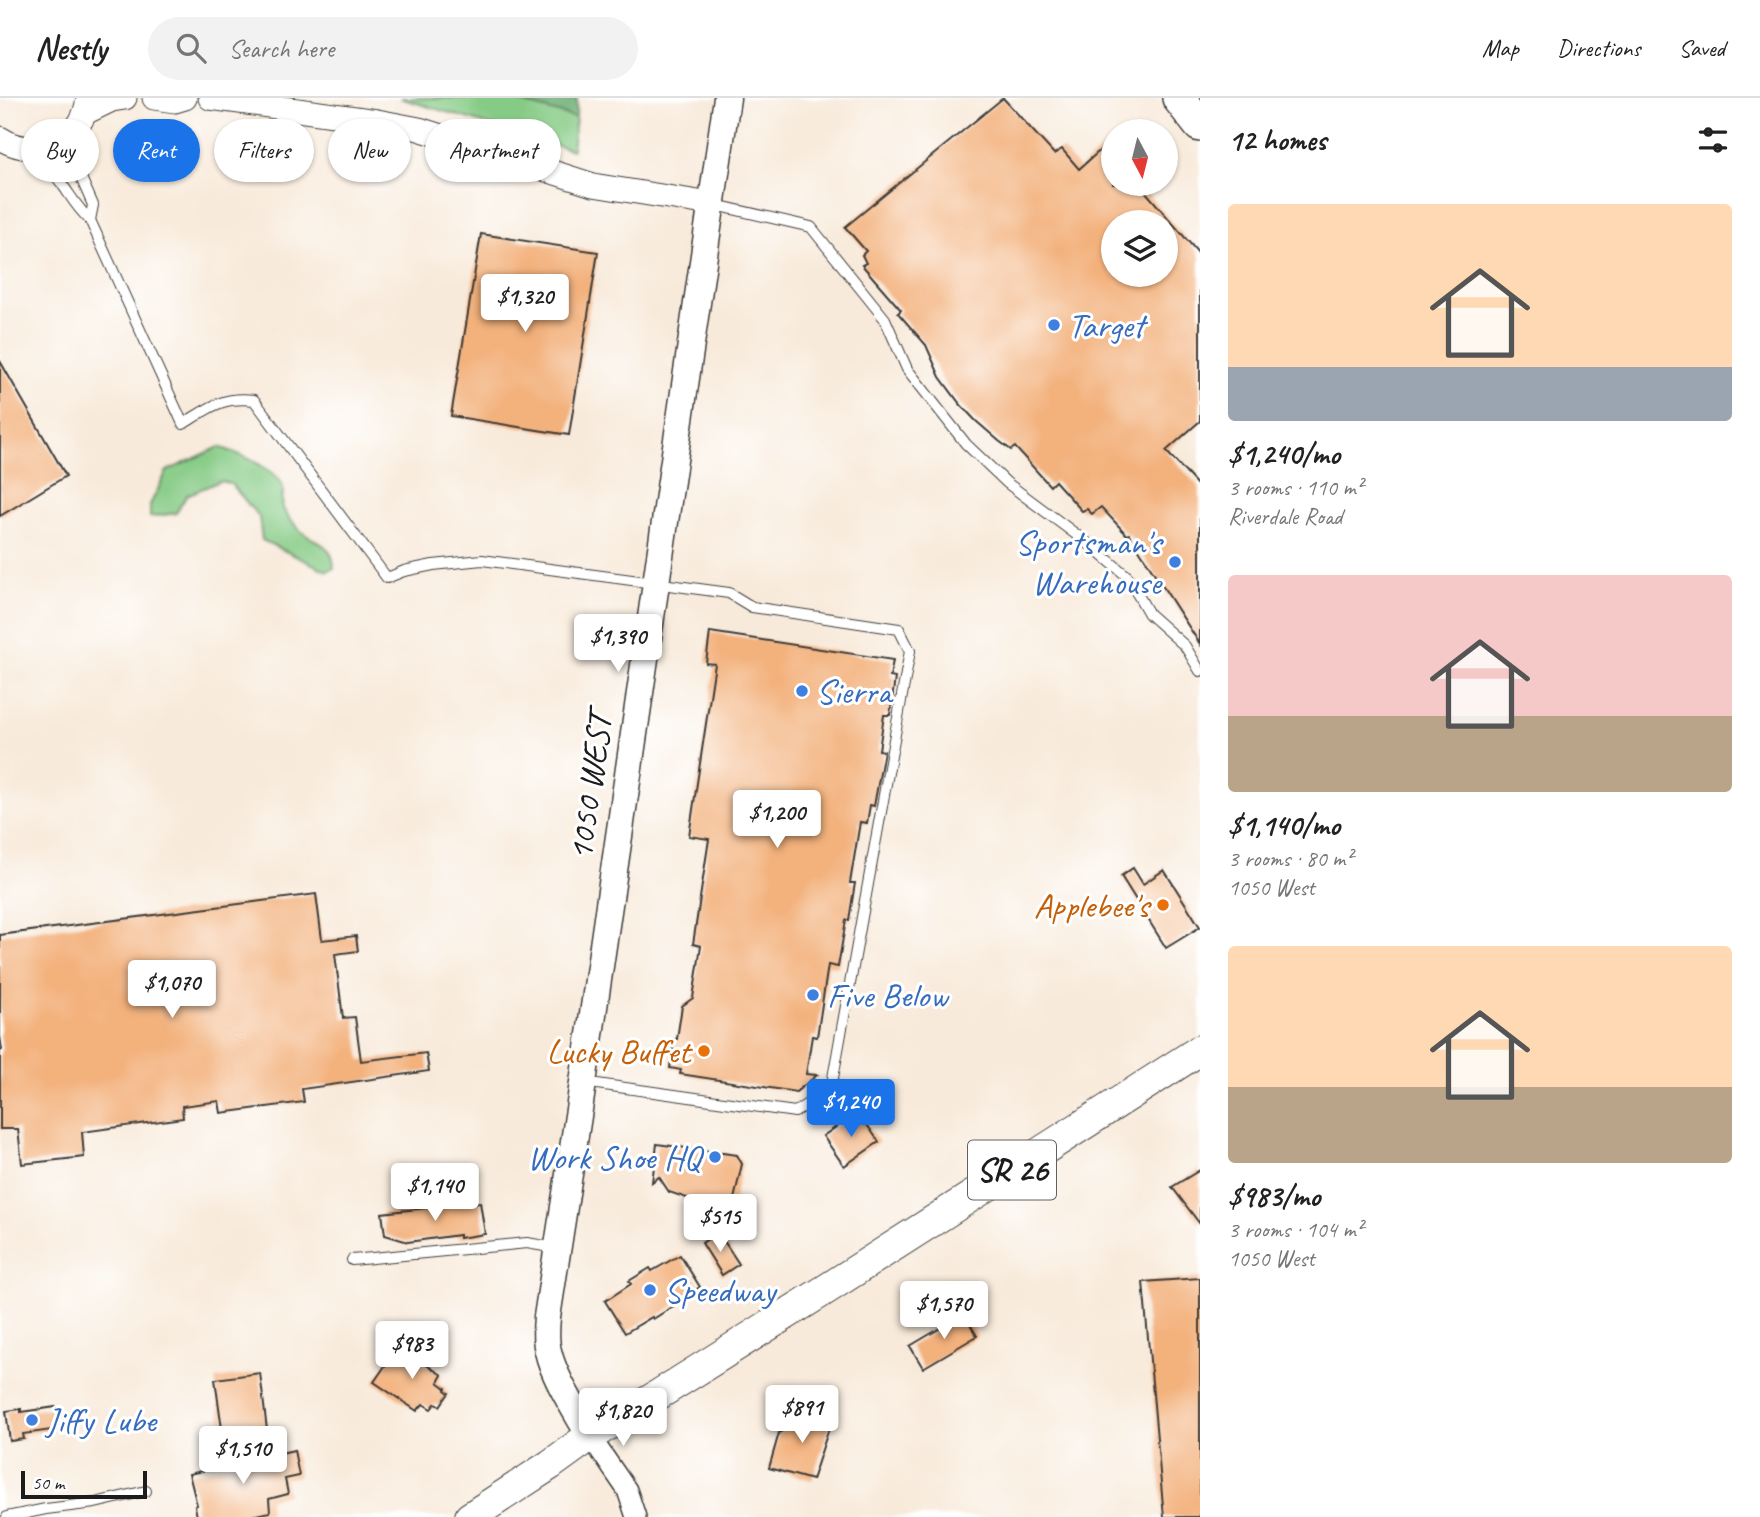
<!DOCTYPE html>
<meta charset="utf-8">
<style>
:root{--surface:#fff;--page:#f2f2f2;--text:#222;--muted:#767676;--line:#e0e0e0;--accent:#1a73e8}
body{margin:0;font-family:Caveat,sans-serif;background:var(--page);color:var(--text);height:100vh;display:flex;flex-direction:column;font-size:26px;white-space:nowrap}
*{box-sizing:border-box;margin:0}
p{font-size:23px;color:var(--muted)}
.icon{flex:none;width:38px;height:38px;fill:none;stroke:currentColor;stroke-width:2;stroke-linecap:round;stroke-linejoin:round}
.map{position:relative;flex:1;overflow:hidden}
.sheet{display:flex;flex-direction:column;background:var(--surface);width:560px}
.sheet>*{flex:none}
.hud{position:absolute;left:21px;top:21px;width:665px;height:63px;display:flex;gap:14px}
.needle{width:46px;rotate:173deg}
.controls{position:absolute;left:1101px;top:21px;display:grid;gap:14px}
.controls a{display:grid;place-items:center;width:77px;height:77px;border-radius:50%;background:var(--surface);box-shadow:0 2px 5px #0004;font-size:35px}
.scale{position:absolute;left:21px;bottom:18px;width:126px;box-sizing:border-box;padding-left:7px;border:4px solid #1c1c1c;border-top:0;font-size:19px;line-height:24px;white-space:nowrap;color:#1c1c1c;-webkit-text-stroke:5px #fff;paint-order:stroke}
.price{position:absolute;translate:-50% -60px;padding:0 16px;border-radius:7px;background:#fff;color:#222;font-size:23px;line-height:46px;filter:drop-shadow(0 2px 4px #0008)}
.price::after{content:'';position:absolute;left:50%;top:42px;width:21px;height:16px;margin-left:-10px;background:inherit;clip-path:polygon(0 0,100% 0,50% 100%)}
.price.selected{background:var(--accent);color:#fff}
ul{padding:0;list-style:none}
li{display:grid;align-content:center;gap:14px;height:371px;padding:0 28px}
li span{display:grid;place-items:center;height:217px;border-radius:7px;color:#555}
li>.icon{margin-inline-start:auto}
span .icon{width:126px;height:126px;fill:#fffc;stroke-width:1}
li b{font-size:30px}
h2{display:flex;justify-content:space-between;align-items:center;height:84px;padding:0 28px;font-size:30px}
.chip{padding:0 24px;border-radius:32px;background:var(--surface);box-shadow:0 2px 5px #0004;font-size:24px;line-height:63px}
.chip.selected{background:var(--accent);color:#fff}
header{display:flex;align-items:center;gap:42px;box-sizing:border-box;height:98px;padding:0 35px;background:var(--surface);border-bottom:2px solid var(--line)}
header strong{font-size:33px}
nav{display:flex;gap:38px;margin-inline-start:auto;font-size:24px}
.search{width:490px;height:63px;background:var(--page);display:flex;align-items:center;gap:18px;box-sizing:border-box;padding:0 24px;border-radius:38px;color:var(--muted);font-size:26px}
main{display:flex;flex:1;min-height:0}
.map>svg:first-child{display:block}
.green{fill:#86cb85;stroke:#517450;stroke-width:2}
.forest{fill:#6caf72;stroke:#446647;stroke-width:2}
.building{fill:#f3b17c;fill-rule:evenodd}
.lines{fill:none;stroke-linecap:round;stroke-linejoin:round}
.service-casing{stroke:#3d3b38;stroke-width:12}
.minor-casing{stroke:#3d3b38;stroke-width:22}
.tertiary-casing{stroke:#3d3b38;stroke-width:25}
.secondary-casing{stroke:#3d3b38;stroke-width:29}
.primary-casing{stroke:#3d3b38;stroke-width:32}
.motorway-casing{stroke:#3d3b38;stroke-width:36}
.service{stroke:#fff;stroke-width:10}
.minor{stroke:#fff;stroke-width:19}
.tertiary{stroke:#fff;stroke-width:23}
.secondary{stroke:#fff;stroke-width:26}
.primary{stroke:#fff;stroke-width:30}
.motorway{stroke:#fff;stroke-width:33}
.shop-dot{fill:#3f7fe0;stroke:#fff;stroke-width:2.5}
.food-dot{fill:#e8710a;stroke:#fff;stroke-width:2.5}
.labels{text-anchor:middle;dominant-baseline:central;stroke-width:6;stroke-linejoin:round;paint-order:stroke}
.shield{fill:#fff;stroke:#606060;stroke-width:2}
.shield-label{font-size:33px;font-weight:bold;fill:#1c1c1c}
.shop-label{font-size:35px;fill:#366cbe;stroke:#fff;text-anchor:start}
.street-label{font-size:35px;fill:#1c1c1c;stroke:#fff}
.food-label{font-size:35px;fill:#c56008;stroke:#fff;text-anchor:end}
</style>
<header>
<strong>Nestly</strong>
<div class="search"><svg class="icon" aria-label="search" viewBox="0 0 24 24"><circle cx="10" cy="10" r="6"/><path d="M15 15l6 6"/></svg>Search here</div>
<nav><a>Map</a><a>Directions</a><a>Saved</a></nav>
</header>
<main>
<div class="map">
<svg width="1200" height="1419" viewBox="0 0 1200 1419">
<rect width="100%" height="100%" fill="#fff"/>
<filter id="ink" filterUnits="userSpaceOnUse"><feTurbulence type="fractalNoise" baseFrequency=".0143" numOctaves="2"/><feDisplacementMap in="SourceGraphic" scale="14" xChannelSelector="R" yChannelSelector="G"/><feConvolveMatrix kernelMatrix="1 2 1 2 8 2 1 2 1" color-interpolation-filters="sRGB"/></filter>
<filter id="wash" filterUnits="userSpaceOnUse"><feTurbulence type="fractalNoise" baseFrequency=".00686" numOctaves="4" result="noise"/><feDisplacementMap in="SourceGraphic" scale="28" xChannelSelector="R" yChannelSelector="G"/><feGaussianBlur stdDeviation="1.57" result="paint"/><feColorMatrix in="noise" values="0 0 0 0 0 0 0 0 0 0 0 0 0 0 0 0 0 1.4 0 .05"/><feComposite in="paint" operator="in"/></filter>
<g filter="url(#wash)">
<rect width="100%" height="100%" fill="#f8eada"/>
<!-- green -->
<g class="green">
<polygon points="400,0 506,0 576,20 572,52"/>
<path d="M219,349C237,355 263,366 277,379C288,389 280,399 283,410C285,416 292,423 296,428C309,445 333,441 334,470L327,473L262,442L259,419L231,386L220,383L187,397L176,415L150,419V407L167,373Z"/>
</g>
<!-- forest -->
<polygon class="forest" points="506,0 577,0 576,20"/>
<g id="blocks">
<!-- building -->
<g class="building">
<path d="M1003,0L1054,56L1062,51L1079,71L1106,47L1113,56V86H1139L1200,157V323L1166,353L1200,390V546L1129,436L1127,437L1101,409L1092,416L1087,411L1082,413L1055,383L1050,388L1015,349L1011,352L999,343L976,323L960,306L940,279L926,247L898,215L901,212L862,167L866,165L862,157L866,153L845,129ZM1113,124H1166V177H1113Z"/>
<polygon points="481,136 598,154 569,337 451,318"/>
<polygon points="0,263 66,378 0,418"/>
<polygon points="710,534 893,562 890,579 895,580 890,617 884,617 879,652 884,653 874,708 870,707 867,725 860,724 850,785 855,785 849,822 846,822 838,869 828,867 817,939 812,938 806,976 817,977 796,994 680,976 681,972 670,970 674,941 677,941 682,908 693,900 701,848 693,846 709,741 689,738 715,566 706,565"/>
<polygon points="1133,770 1143,786 1164,772 1200,829 1166,850 1121,778"/>
<polygon points="316,796 322,842 356,838 358,853 335,856 343,920 355,919 361,963 426,955 429,973 302,991 304,1004 221,1015 219,1003 182,1008 183,1020 82,1034 84,1059 22,1066 18,1031 0,1031 0,953 2,952 0,938 0,837"/>
<polygon points="858,1014 879,1044 844,1068 823,1038"/>
<polygon points="657,1046 737,1057 742,1066 731,1115 669,1094 659,1079 652,1084"/>
<polygon points="1200,1072 1200,1126 1172,1089"/>
<polygon points="480,1104 485,1136 459,1140 459,1137 408,1144 385,1137 382,1115"/>
<polygon points="718,1134 739,1166 722,1177 702,1145"/>
<polygon points="680,1157 700,1189 673,1206 674,1208 653,1221 652,1219 625,1235 605,1203 631,1186 629,1183 650,1170 652,1173"/>
<polygon points="1200,1180 1200,1419 1164,1419 1143,1184"/>
<polygon points="964,1216 977,1238 923,1270 910,1248"/>
<polygon points="398,1249 442,1277 438,1284 446,1290 445,1292 449,1295 440,1308 435,1306 431,1311 423,1306 417,1313 374,1284"/>
<polygon points="260,1275 267,1332 223,1338 215,1281"/>
<polygon points="56,1309 59,1331 23,1336 24,1341 10,1343 6,1313 21,1311 21,1314"/>
<polygon points="822,1310 835,1312 812,1382 769,1370 779,1335"/>
<polygon points="294,1352 299,1378 285,1381 288,1396 269,1401 270,1414 247,1419 197,1419 195,1408 197,1407 189,1376"/>
</g>
</g>
</g>
<g filter="url(#ink)">
<use href="#blocks" fill-opacity="0" stroke="#3d3b38" stroke-width="2"/>
<g class="lines">
<defs>
<g id="service">
<polyline points="76,34 82,82 93,107 90,122"/>
<path d="M30,53C41,63 53,73 62,86C72,100 77,110 90,122L183,326C209,310 222,298 254,302L387,480L404,473L433,467L482,462L729,495L752,509L899,531L910,553L831,991L795,1014L583,984"/>
<polyline points="711,106 811,129 885,221 907,271 966,346 1007,385 1089,446 1127,478 1149,516 1185,548 1200,573"/>
<polyline points="352,1162 527,1145 556,1150"/>
<polyline points="7,1419 46,1411 95,1405 146,1393"/>
</g>
<polyline id="minor" points="590,1338 627,1392 636,1419"/>
<g id="tertiary">
<polyline points="154,0 175,3 185,0"/>
<polyline points="210,0 377,23 419,31 593,87 711,106"/>
<polyline points="85,15 112,2 125,0"/>
<path d="M0,40C27,58 66,51 82,21C85,15 87,7 88,0"/>
</g>
<path id="secondary" d="M590,1338C576,1313 554,1280 548,1253C545,1242 546,1230 547,1219L580,1005L727,0"/>
<polyline id="primary" points="470,1419 550,1367 590,1338 642,1307 825,1192 1200,952"/>
<polyline id="motorway" points="1179,0 1200,27"/>
</defs>
<!-- service casing -->
<use href="#service" class="service-casing"/>
<!-- minor casing -->
<use href="#minor" class="minor-casing"/>
<!-- tertiary casing -->
<use href="#tertiary" class="tertiary-casing"/>
<!-- secondary casing -->
<use href="#secondary" class="secondary-casing"/>
<!-- primary casing -->
<use href="#primary" class="primary-casing"/>
<!-- motorway casing -->
<use href="#motorway" class="motorway-casing"/>
<!-- service -->
<use href="#service" class="service"/>
<!-- minor -->
<use href="#minor" class="minor"/>
<!-- tertiary -->
<use href="#tertiary" class="tertiary"/>
<!-- secondary -->
<use href="#secondary" class="secondary"/>
<!-- primary -->
<use href="#primary" class="primary"/>
<!-- motorway -->
<use href="#motorway" class="motorway"/>
</g>
</g>
<!-- markers -->
<g class="shop-dot">
<circle cx="1054" cy="227" r="7"/>
<circle cx="1175" cy="464" r="7"/>
<circle cx="802" cy="593" r="7"/>
<circle cx="813" cy="897" r="7"/>
<circle cx="715" cy="1059" r="7"/>
<circle cx="650" cy="1192" r="7"/>
<circle cx="32" cy="1322" r="7"/>
</g>
<g class="food-dot">
<circle cx="1163" cy="807" r="7"/>
<circle cx="704" cy="953" r="7"/>
</g>
<g class="labels">
<!-- shield labels -->
<rect class="shield" x="968" y="1042.5" width="88" height="59" rx="5"/>
<g class="shield-label">
<text x="1012" y="1072">SR 26</text>
</g>
<!-- shop labels -->
<g class="shop-label">
<text x="1068" y="227">Target</text>
<text x="1161" y="444" text-anchor="end">Sportsman's<tspan x="1161" dy="40">Warehouse</tspan></text>
<text x="816" y="593">Sierra</text>
<text x="827" y="897">Five Below</text>
<text x="701" y="1059" text-anchor="end">Work Shoe HQ</text>
<text x="664" y="1192">Speedway</text>
<text x="46" y="1322">Jiffy Lube</text>
</g>
<!-- street labels -->
<g class="street-label">
<text transform="translate(590 689) rotate(-82)">1050 WEST</text>
</g>
<!-- food labels -->
<g class="food-label">
<text x="1149" y="807">Applebee's</text>
<text x="690" y="953">Lucky Buffet</text>
</g>
</g>
</svg>
<div class="controls">
<a><svg class="needle" viewBox="-14 -14 28 28"><path d="M0-13l5 13h-10z" fill="#e53935"/><path d="M0 13l5-13h-10z" fill="#767676"/></svg></a>
<a><svg class="icon" aria-label="layers" viewBox="0 0 24 24"><path d="M12 4l9 5-9 5-9-5zM3 14l9 5 9-5"/></svg></a>
</div>
<div class="scale">50 m</div>
<b class="price" style="left:525px;top:236px">$1,320</b>
<b class="price" style="left:618px;top:576px">$1,390</b>
<b class="price" style="left:777px;top:752px">$1,200</b>
<b class="price" style="left:172px;top:922px">$1,070</b>
<b class="price selected" style="left:851px;top:1041px">$1,240</b>
<b class="price" style="left:435px;top:1125px">$1,140</b>
<b class="price" style="left:720px;top:1156px">$515</b>
<b class="price" style="left:944px;top:1243px">$1,570</b>
<b class="price" style="left:412px;top:1283px">$983</b>
<b class="price" style="left:802px;top:1347px">$891</b>
<b class="price" style="left:623px;top:1350px">$1,820</b>
<b class="price" style="left:243px;top:1388px">$1,510</b>
<div class="hud">
<a class="chip">Buy</a>
<a class="chip selected">Rent</a>
<a class="chip">Filters</a>
<a class="chip">New</a>
<a class="chip">Apartment</a>
</div>
</div>
<section class="sheet">
<h2>12 homes<svg class="icon" aria-label="filters" viewBox="0 0 24 24"><path d="M4 7h16M4 17h16"/><circle cx="9" cy="7" r="2"/><circle cx="15" cy="17" r="2"/></svg></h2>
<ul>
<li><span style="background:linear-gradient(#ffd9b3 75%,#9aa5b1 0)"><svg class="icon" aria-label="home" viewBox="0 0 24 24"><path d="M3 11l9-7 9 7M6 9v11h12V9"/></svg></span><div><b>$1,240/mo</b><p>3 rooms · 110 m²</p><p>Riverdale Road</p></div></li>
<li><span style="background:linear-gradient(#f6c9c9 65%,#b9a48a 0)"><svg class="icon" aria-label="home" viewBox="0 0 24 24"><path d="M3 11l9-7 9 7M6 9v11h12V9"/></svg></span><div><b>$1,140/mo</b><p>3 rooms · 80 m²</p><p>1050 West</p></div></li>
<li><span style="background:linear-gradient(#ffd9b3 65%,#b9a48a 0)"><svg class="icon" aria-label="home" viewBox="0 0 24 24"><path d="M3 11l9-7 9 7M6 9v11h12V9"/></svg></span><div><b>$983/mo</b><p>3 rooms · 104 m²</p><p>1050 West</p></div></li>
</ul>
</section>
</main>
